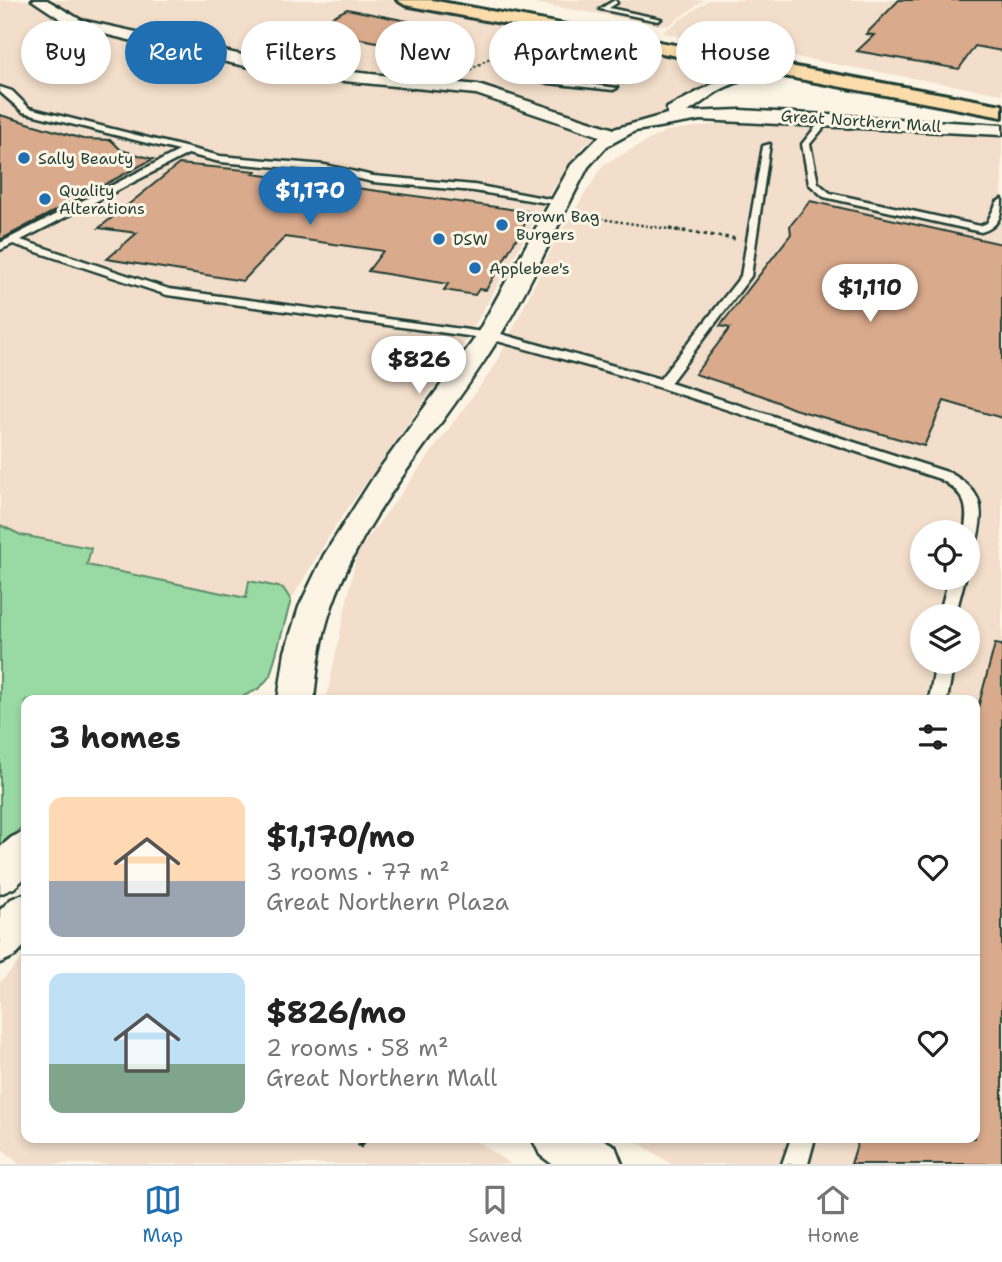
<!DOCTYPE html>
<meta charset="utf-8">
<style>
:root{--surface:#fff;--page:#f2f2f2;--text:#222;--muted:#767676;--line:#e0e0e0;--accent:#1f6fb2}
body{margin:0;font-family:"Shantell Sans",sans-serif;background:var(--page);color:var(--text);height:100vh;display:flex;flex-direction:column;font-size:26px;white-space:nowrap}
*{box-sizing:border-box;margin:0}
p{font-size:23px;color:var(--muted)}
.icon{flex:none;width:38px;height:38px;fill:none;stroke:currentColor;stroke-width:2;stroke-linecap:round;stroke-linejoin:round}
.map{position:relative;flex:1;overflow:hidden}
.side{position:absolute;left:21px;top:695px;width:959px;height:448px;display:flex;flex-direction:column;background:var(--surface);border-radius:14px;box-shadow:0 4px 10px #0003}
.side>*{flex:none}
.top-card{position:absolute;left:21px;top:21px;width:961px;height:63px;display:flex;gap:14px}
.controls{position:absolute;left:910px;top:520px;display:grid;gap:14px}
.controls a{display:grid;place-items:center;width:70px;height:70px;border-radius:50%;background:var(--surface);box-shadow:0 4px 10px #0003;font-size:35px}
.price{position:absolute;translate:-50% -60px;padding:0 16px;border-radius:24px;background:#fff;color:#222;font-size:23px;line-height:46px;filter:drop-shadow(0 2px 4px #0008)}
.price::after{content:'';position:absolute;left:50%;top:42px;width:21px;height:16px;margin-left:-10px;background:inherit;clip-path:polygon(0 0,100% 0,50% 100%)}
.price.selected{background:var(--accent);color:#fff}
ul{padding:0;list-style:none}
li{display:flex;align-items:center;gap:21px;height:175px;padding:0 28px}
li+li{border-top:2px solid var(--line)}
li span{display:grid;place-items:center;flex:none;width:196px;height:140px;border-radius:14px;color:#555}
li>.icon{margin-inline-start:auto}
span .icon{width:84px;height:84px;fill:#fffc;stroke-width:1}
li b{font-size:30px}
h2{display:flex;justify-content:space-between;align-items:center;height:84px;padding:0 28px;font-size:30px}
.tag{padding:0 24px;border-radius:32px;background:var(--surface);box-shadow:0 4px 10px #0003;font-size:24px;line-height:63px}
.tag.selected{background:var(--accent);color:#fff}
.dock{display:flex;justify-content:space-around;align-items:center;height:98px;border-top:2px solid var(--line);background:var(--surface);font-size:19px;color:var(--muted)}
.dock a{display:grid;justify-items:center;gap:4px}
.dock .selected{color:var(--accent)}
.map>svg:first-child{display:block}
.built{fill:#f2deca;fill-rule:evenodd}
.green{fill:#99daa4;stroke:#5c8c6c;stroke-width:2}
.building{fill:#daaa8c;stroke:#1f3d34;stroke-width:2}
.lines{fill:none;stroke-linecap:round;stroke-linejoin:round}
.lane-casing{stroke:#1f3d34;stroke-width:5}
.street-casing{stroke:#1f3d34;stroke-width:5}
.primary-casing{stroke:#1f3d34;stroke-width:6}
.path-far3{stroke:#1f3d34;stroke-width:2;stroke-dasharray:2.5 2.5;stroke-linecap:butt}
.path-far2{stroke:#1f3d34;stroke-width:2.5;stroke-dasharray:2.5 2.5;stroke-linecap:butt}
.path-far1{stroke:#1f3d34;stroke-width:3.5;stroke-dasharray:3.5 3.5;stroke-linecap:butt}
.path{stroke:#1f3d34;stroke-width:6;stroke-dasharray:8 8;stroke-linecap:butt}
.lane{fill:#fcf5e5;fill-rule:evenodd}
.street{fill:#fcf5e5;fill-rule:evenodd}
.primary{fill:#fbddab;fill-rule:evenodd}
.poi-dot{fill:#1f6fb2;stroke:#fcf5e5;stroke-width:2.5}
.labels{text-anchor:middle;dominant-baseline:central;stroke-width:6;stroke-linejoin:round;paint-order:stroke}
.far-street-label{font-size:16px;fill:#1f3d34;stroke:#fcf5e5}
.far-poi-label{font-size:16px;fill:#1f3d34;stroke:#fcf5e5;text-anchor:start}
</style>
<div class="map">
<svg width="1002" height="1164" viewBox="0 0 1002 1164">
<rect width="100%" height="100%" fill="#fcf5e5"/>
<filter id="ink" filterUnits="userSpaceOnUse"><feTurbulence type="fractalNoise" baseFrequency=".0143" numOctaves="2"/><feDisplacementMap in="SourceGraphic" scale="14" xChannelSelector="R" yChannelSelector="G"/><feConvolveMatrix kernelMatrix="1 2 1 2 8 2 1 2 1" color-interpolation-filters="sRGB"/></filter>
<g filter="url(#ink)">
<!-- built -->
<g class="built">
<polygon points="0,0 398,0 728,65 732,72 686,106 620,126 588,142 579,150 551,192 461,349 336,525 291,600 290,595 250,581 247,598 87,565 90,549 21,535 0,525"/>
<polygon points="517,0 704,0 668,26"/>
<polygon points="709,0 1002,0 1002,94 661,33"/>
<path d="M748,120L1002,135V1164H671L631,1138H975V700H326L357,553L495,366L558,236L604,164L666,131ZM922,532H968V578H922ZM922,616H968V662H922Z"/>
<polygon points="26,955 26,1138 472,1138 511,1164 19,1164 0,1147 0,982"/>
</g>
<!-- green -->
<polygon class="green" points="0,525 21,535 91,548 87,565 246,598 249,581 283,588 291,600 270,676 260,688 236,700 26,700 26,823 0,848"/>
<!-- building -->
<g class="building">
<polygon points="899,0 1002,0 1002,51 975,46 959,69 857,51 874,35 866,34"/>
<polygon points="347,9 407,21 401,24 440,32 408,48 309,29"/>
<polygon points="0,115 83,139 111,140 121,150 153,159 0,240"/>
<polygon points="179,164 256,171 253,174 532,212 486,290 479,289 475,295 444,290 448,284 368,271 383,251 285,237 243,281 107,259 137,233 99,228"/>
<polygon points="810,201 1002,244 1002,418 944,401 924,446 794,409 763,396 695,374 730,328 720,326 791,234 790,226"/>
<polygon points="995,644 1002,645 1002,1164 851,1164 859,1138 975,1138 975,719"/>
</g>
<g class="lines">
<defs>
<g id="lane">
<polygon points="615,0 617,3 609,8 661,19 658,21 600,9"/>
<polygon points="552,63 624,78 628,80 624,82 552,67 539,68 544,76 550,79 617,88 613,90 549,83 538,80 530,66"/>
<path d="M0,87L12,91L29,108L220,156L325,165L373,176L474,185L565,202L560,205L474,191L373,182L325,171L220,162L188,154L21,240L169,289L483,332L487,330L660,379L741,276L763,146L770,144L751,276L670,383L950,473C984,492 985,509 976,544L968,549V532H964C970,505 964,493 940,479L624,376L490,339L167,295L13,244L0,250V243L179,151L23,112L0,92Z"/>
<path d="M823,118L830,120L810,144L818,183L830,193L980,226L987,223L997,202L1002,199C1002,217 998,227 981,232L824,197L809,184L802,144Z"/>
<polygon points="949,578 965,578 955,616 939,616"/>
<polygon points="936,662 954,662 947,700 929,700"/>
<polygon points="791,1138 815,1138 808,1164 782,1164"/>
</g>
<g id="street">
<path d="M32,0H47L81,20L293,66L478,85L614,129L667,114V108L772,53L779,57C766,73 742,80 726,87C712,93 701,105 687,112L740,110L1002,125V135L701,120L635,131L607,146L588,167C557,225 531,285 497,341C443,429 366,508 332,606C321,637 317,668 314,700H278L285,652L299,607L324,555L375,475L473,341L571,165L600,136L476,94L293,76L179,52L71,26Z"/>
<polygon points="26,831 26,877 14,888 0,894 0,847 12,837"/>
<polygon points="26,893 26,944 15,956 0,963 0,910 11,899"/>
<polygon points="532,1138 601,1138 615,1146 622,1164 552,1164 540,1155"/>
</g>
<polygon id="primary" points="397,0 431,0 1002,105 1002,117 405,5"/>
</defs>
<!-- lane casing -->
<use href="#lane" class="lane-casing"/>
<!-- street casing -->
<use href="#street" class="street-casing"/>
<!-- primary casing -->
<use href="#primary" class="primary-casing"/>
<!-- path-far3 -->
<polyline class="path-far3" points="470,70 490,58"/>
<!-- path-far2 -->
<polyline class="path-far2" points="576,215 681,231"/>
<!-- path-far1 -->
<polyline class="path-far1" points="669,229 737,239"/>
<!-- path -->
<polyline class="path" points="359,1147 365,1138"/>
<!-- lane -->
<use href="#lane" class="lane"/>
<!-- street -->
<use href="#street" class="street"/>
<!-- primary -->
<use href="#primary" class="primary"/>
</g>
</g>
<!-- markers -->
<g class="poi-dot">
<circle cx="24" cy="158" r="7"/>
<circle cx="45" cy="199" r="7"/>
<circle cx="502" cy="225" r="7"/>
<circle cx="439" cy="239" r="7"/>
<circle cx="475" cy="268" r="7"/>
</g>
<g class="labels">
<!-- far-street labels -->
<g class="far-street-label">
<text transform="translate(861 121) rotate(4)">Great Northern Mall</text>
</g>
<!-- far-poi labels -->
<g class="far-poi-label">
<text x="38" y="158">Sally Beauty</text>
<text x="59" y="190">Quality<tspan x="59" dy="18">Alterations</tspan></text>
<text x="516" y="216">Brown Bag<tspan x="516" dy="18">Burgers</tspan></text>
<text x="453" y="239">DSW</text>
<text x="489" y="268">Applebee's</text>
</g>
</g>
</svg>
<div class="controls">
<a><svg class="icon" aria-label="locate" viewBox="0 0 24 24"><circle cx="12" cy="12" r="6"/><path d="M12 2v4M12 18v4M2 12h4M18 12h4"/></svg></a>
<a><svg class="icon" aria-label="layers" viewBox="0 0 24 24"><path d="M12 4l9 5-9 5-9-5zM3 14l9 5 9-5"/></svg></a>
</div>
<b class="price selected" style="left:310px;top:227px">$1,170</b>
<b class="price" style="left:870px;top:324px">$1,110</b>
<b class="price" style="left:419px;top:396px">$826</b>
<div class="top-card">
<a class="tag">Buy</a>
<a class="tag selected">Rent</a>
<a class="tag">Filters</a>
<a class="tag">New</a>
<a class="tag">Apartment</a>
<a class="tag">House</a>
</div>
<section class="side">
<h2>3 homes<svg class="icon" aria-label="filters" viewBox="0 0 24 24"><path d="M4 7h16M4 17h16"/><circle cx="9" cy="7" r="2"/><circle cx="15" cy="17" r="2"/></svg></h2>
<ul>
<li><span style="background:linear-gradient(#ffd9b3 60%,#9aa5b1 0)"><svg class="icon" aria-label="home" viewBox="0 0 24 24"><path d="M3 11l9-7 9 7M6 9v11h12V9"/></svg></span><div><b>$1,170/mo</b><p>3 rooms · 77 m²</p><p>Great Northern Plaza</p></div><svg class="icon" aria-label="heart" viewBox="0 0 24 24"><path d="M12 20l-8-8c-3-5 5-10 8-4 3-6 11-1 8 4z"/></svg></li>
<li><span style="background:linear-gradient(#bfe0f5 65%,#7fa58c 0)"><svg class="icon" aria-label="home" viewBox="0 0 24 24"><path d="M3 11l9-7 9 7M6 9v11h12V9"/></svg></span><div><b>$826/mo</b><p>2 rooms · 58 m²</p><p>Great Northern Mall</p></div><svg class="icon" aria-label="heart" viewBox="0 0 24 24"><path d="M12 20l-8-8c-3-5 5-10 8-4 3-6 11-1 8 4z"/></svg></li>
</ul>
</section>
</div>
<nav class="dock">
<a class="selected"><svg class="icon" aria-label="map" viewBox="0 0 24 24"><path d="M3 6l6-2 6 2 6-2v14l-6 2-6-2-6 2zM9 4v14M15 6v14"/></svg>Map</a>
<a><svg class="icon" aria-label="saved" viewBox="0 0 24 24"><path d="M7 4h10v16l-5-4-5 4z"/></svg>Saved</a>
<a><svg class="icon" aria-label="home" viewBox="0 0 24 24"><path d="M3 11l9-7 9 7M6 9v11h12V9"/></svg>Home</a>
</nav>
